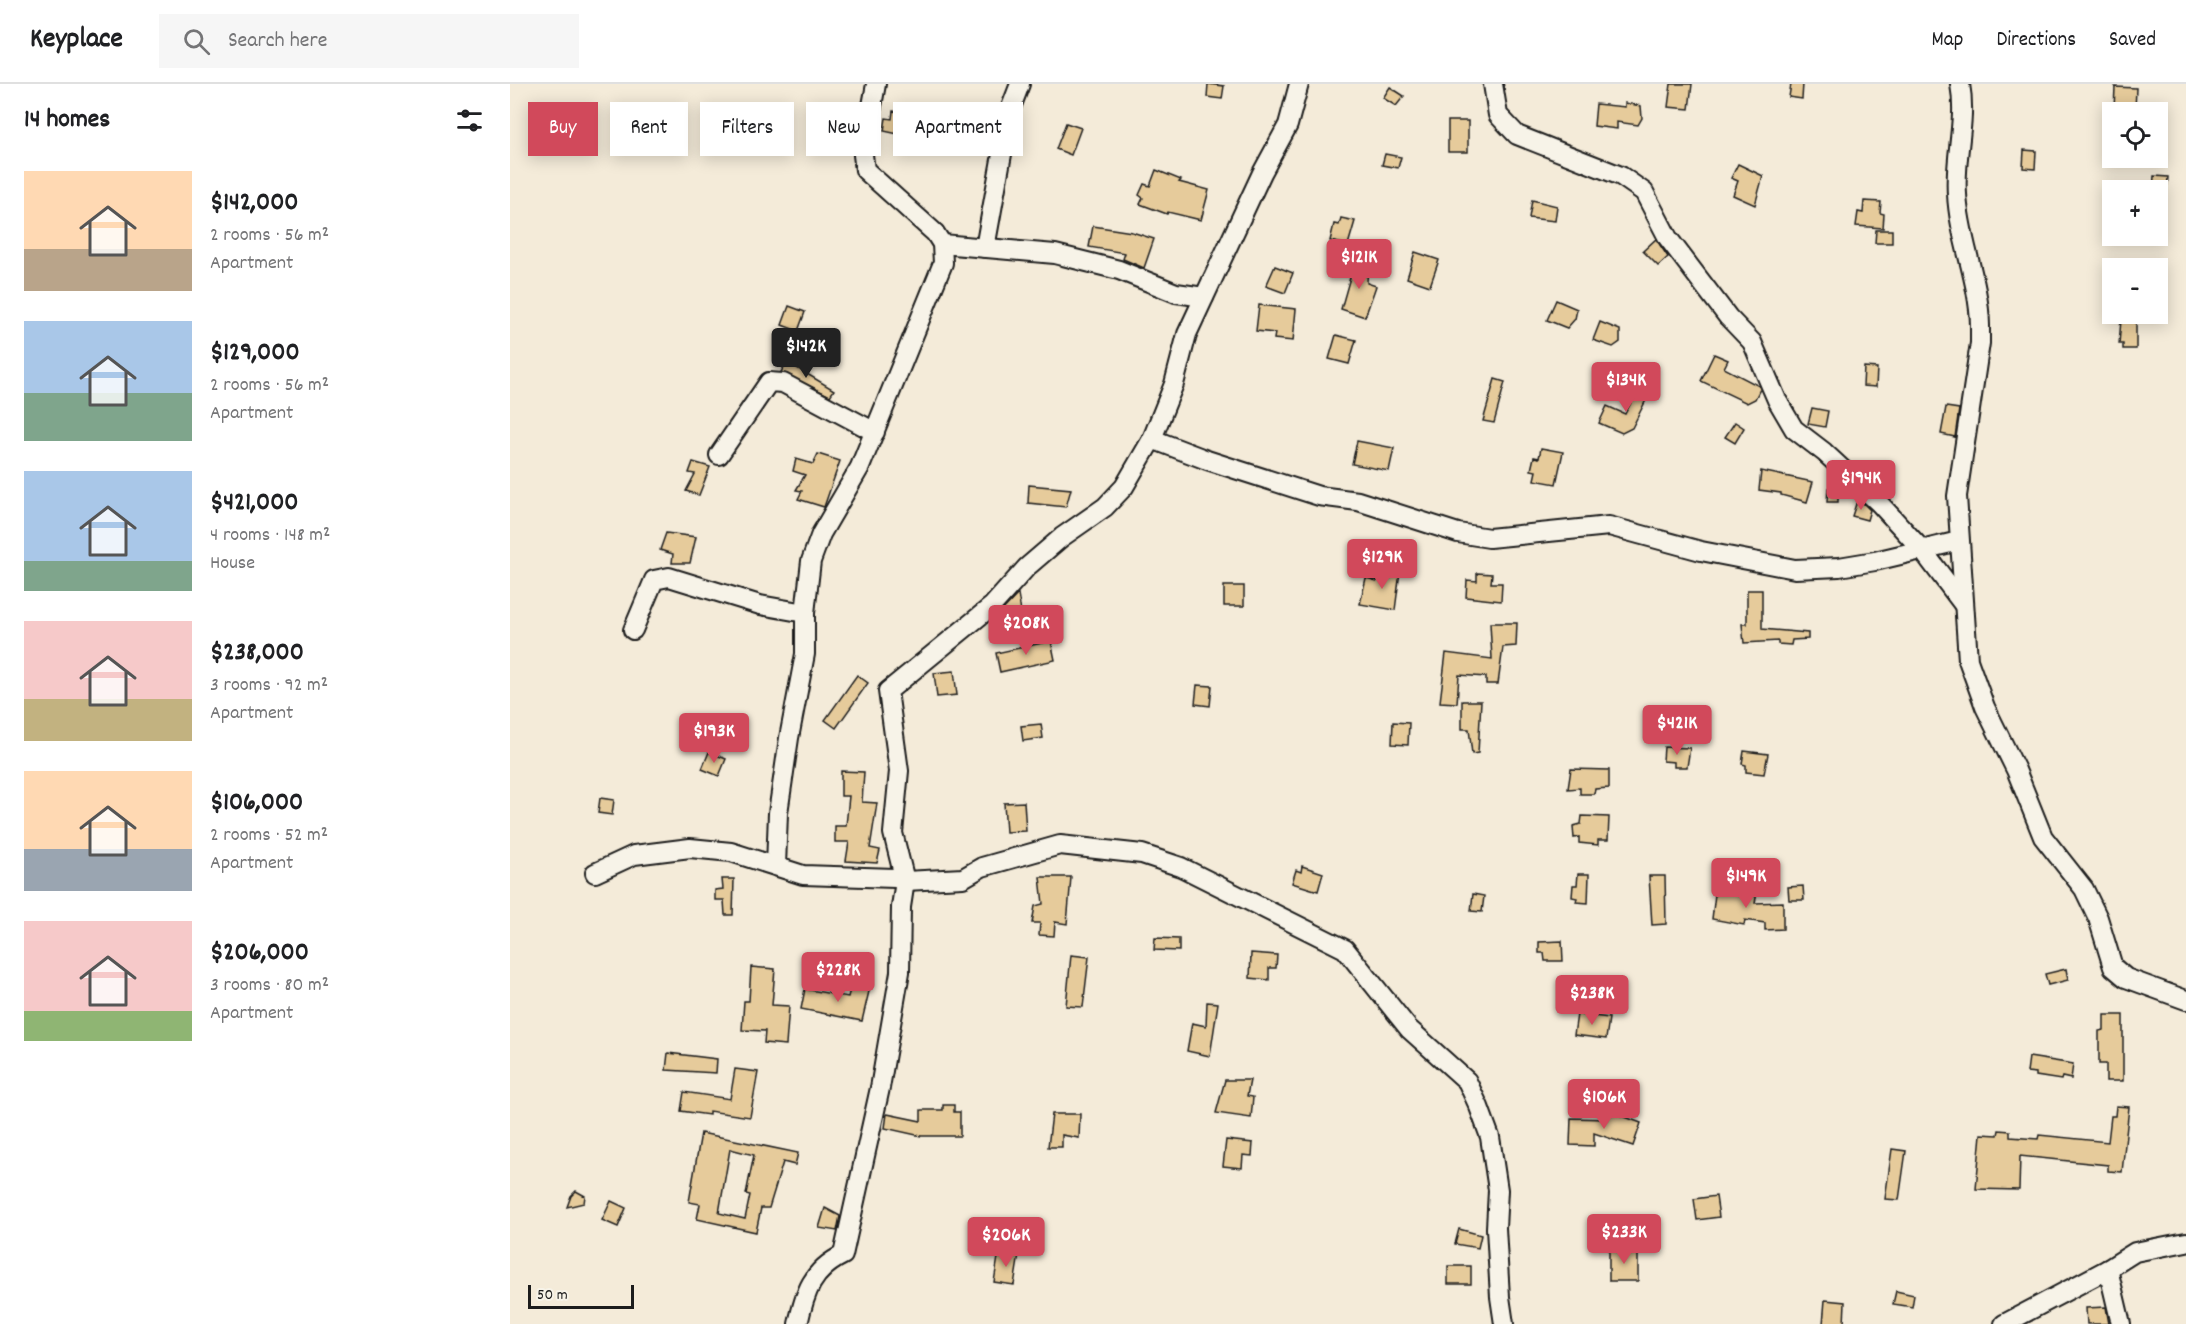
<!DOCTYPE html>
<meta charset="utf-8">
<style>
:root{--surface:#fff;--page:#f6f6f6;--text:#202124;--muted:#757577;--line:#e0e0e0;--accent:#d1495b}
body{margin:0;font-family:Dekko,sans-serif;background:var(--page);color:var(--text);height:100vh;display:flex;flex-direction:column;font-size:22px;white-space:nowrap}
*{box-sizing:border-box;margin:0}
p{font-size:20px;color:var(--muted)}
.icon{flex:none;width:33px;height:33px;fill:none;stroke:currentColor;stroke-width:2;stroke-linecap:round;stroke-linejoin:round}
.map{position:relative;flex:1;overflow:hidden}
.side{display:flex;flex-direction:column;background:var(--surface);width:510px}
.side>*{flex:none}
.banner{position:absolute;left:18px;top:18px;width:570px;height:54px;display:flex;gap:12px}
.buttons{position:absolute;left:1592px;top:18px;display:grid;gap:12px}
.buttons a{display:grid;place-items:center;width:66px;height:66px;border-radius:0px;background:var(--surface);box-shadow:0 3px 15px #0003;font-size:30px}
.scale{position:absolute;left:18px;bottom:15px;width:106px;box-sizing:border-box;padding-left:6px;border:3px solid #1c1c1c;border-top:0;font-size:16px;line-height:21px;white-space:nowrap;color:#1c1c1c;-webkit-text-stroke:4px #f7f3e8;paint-order:stroke}
.price{position:absolute;translate:-50% -51px;padding:0 14px;border-radius:6px;background:var(--accent);color:#fff;font-size:20px;line-height:39px;filter:drop-shadow(0 2px 3px #0008)}
.price::after{content:'';position:absolute;left:50%;top:36px;width:18px;height:14px;margin-left:-9px;background:inherit;clip-path:polygon(0 0,100% 0,50% 100%)}
.price.selected{background:#222;color:#fff}
ul{padding:0;list-style:none}
li{display:flex;align-items:center;gap:18px;height:150px;padding:0 24px}
li span{display:grid;place-items:center;flex:none;width:168px;height:120px;border-radius:0px;color:#555}
li>.icon{margin-inline-start:auto}
span .icon{width:72px;height:72px;fill:#fffc;stroke-width:1}
li b{font-size:26px}
h2{display:flex;justify-content:space-between;align-items:center;height:72px;padding:0 24px;font-size:26px}
.tag{padding:0 21px;border-radius:0px;background:var(--surface);box-shadow:0 3px 15px #0003;font-size:21px;line-height:54px}
.tag.selected{background:var(--accent);color:#fff}
header{display:flex;align-items:center;gap:36px;box-sizing:border-box;height:84px;padding:0 30px;background:var(--surface);border-bottom:2px solid var(--line)}
header strong{font-size:28px}
nav{display:flex;gap:33px;margin-inline-start:auto;font-size:21px}
.search{width:420px;height:54px;background:var(--page);display:flex;align-items:center;gap:15px;box-sizing:border-box;padding:0 21px;border-radius:0px;color:var(--muted);font-size:22px}
main{display:flex;flex:1;min-height:0}
.map>svg:first-child{display:block}
.building{fill:#e6cb9b;stroke:#1c1c1c;stroke-width:1.5;fill-rule:evenodd}
.lines{fill:none;stroke-linecap:round;stroke-linejoin:round}
.minor-casing{stroke:#1c1c1c;stroke-width:22}
.minor{stroke:#f7f3e8;stroke-width:18}
</style>
<header>
<strong>Keyplace</strong>
<div class="search"><svg class="icon" aria-label="search" viewBox="0 0 24 24"><circle cx="10" cy="10" r="6"/><path d="M15 15l6 6"/></svg>Search here</div>
<nav><a>Map</a><a>Directions</a><a>Saved</a></nav>
</header>
<main>
<section class="side">
<h2>14 homes<svg class="icon" aria-label="filters" viewBox="0 0 24 24"><path d="M4 7h16M4 17h16"/><circle cx="9" cy="7" r="2"/><circle cx="15" cy="17" r="2"/></svg></h2>
<ul>
<li><span style="background:linear-gradient(#ffd9b3 65%,#b9a48a 0)"><svg class="icon" aria-label="home" viewBox="0 0 24 24"><path d="M3 11l9-7 9 7M6 9v11h12V9"/></svg></span><div><b>$142,000</b><p>2 rooms · 56 m²</p><p>Apartment</p></div></li>
<li><span style="background:linear-gradient(#a9c7e8 60%,#7fa58c 0)"><svg class="icon" aria-label="home" viewBox="0 0 24 24"><path d="M3 11l9-7 9 7M6 9v11h12V9"/></svg></span><div><b>$129,000</b><p>2 rooms · 56 m²</p><p>Apartment</p></div></li>
<li><span style="background:linear-gradient(#a9c7e8 75%,#7fa58c 0)"><svg class="icon" aria-label="home" viewBox="0 0 24 24"><path d="M3 11l9-7 9 7M6 9v11h12V9"/></svg></span><div><b>$421,000</b><p>4 rooms · 148 m²</p><p>House</p></div></li>
<li><span style="background:linear-gradient(#f6c9c9 65%,#c2b280 0)"><svg class="icon" aria-label="home" viewBox="0 0 24 24"><path d="M3 11l9-7 9 7M6 9v11h12V9"/></svg></span><div><b>$238,000</b><p>3 rooms · 92 m²</p><p>Apartment</p></div></li>
<li><span style="background:linear-gradient(#ffd9b3 65%,#9aa5b1 0)"><svg class="icon" aria-label="home" viewBox="0 0 24 24"><path d="M3 11l9-7 9 7M6 9v11h12V9"/></svg></span><div><b>$106,000</b><p>2 rooms · 52 m²</p><p>Apartment</p></div></li>
<li><span style="background:linear-gradient(#f6c9c9 75%,#8fb573 0)"><svg class="icon" aria-label="home" viewBox="0 0 24 24"><path d="M3 11l9-7 9 7M6 9v11h12V9"/></svg></span><div><b>$206,000</b><p>3 rooms · 80 m²</p><p>Apartment</p></div></li>
</ul>
</section>
<div class="map">
<svg width="1676" height="1240" viewBox="0 0 1676 1240">
<rect width="100%" height="100%" fill="#f4ebd9"/>
<filter id="ink" filterUnits="userSpaceOnUse"><feTurbulence type="fractalNoise" baseFrequency=".0167" numOctaves="2"/><feDisplacementMap in="SourceGraphic" scale="12" xChannelSelector="R" yChannelSelector="G"/><feConvolveMatrix kernelMatrix="1 2 1 2 8 2 1 2 1" color-interpolation-filters="sRGB"/></filter>
<g filter="url(#ink)">
<!-- building -->
<g class="building">
<polygon points="698,0 714,2 712,15 697,13"/>
<polygon points="1161,0 1182,0 1179,25 1158,23"/>
<polygon points="1281,0 1293,0 1292,15 1279,13"/>
<polygon points="880,3 894,12 886,22 873,14"/>
<polygon points="1605,3 1626,4 1625,27 1604,26"/>
<polygon points="1115,19 1131,22 1132,34 1128,41 1107,38 1107,45 1084,42 1086,20 1115,23"/>
<polygon points="329,20 342,23 338,39 325,36"/>
<polygon points="383,27 412,32 407,54 374,47 376,34 382,35"/>
<rect x="938" y="37" width="20" height="31"/>
<polygon points="556,39 571,44 561,71 546,65"/>
<polygon points="478,44 485,46 481,67 455,60 459,46 476,50"/>
<polygon points="1514,66 1526,67 1525,85 1513,84"/>
<polygon points="875,70 891,73 888,84 872,81"/>
<polygon points="1228,80 1253,92 1245,121 1223,111 1228,97 1221,94"/>
<polygon points="646,86 671,96 669,98 699,106 691,136 658,128 657,130 630,120 633,114 629,111 634,100 640,102"/>
<polygon points="1644,92 1658,93 1657,106 1643,106"/>
<polygon points="1022,116 1047,122 1045,137 1019,134"/>
<polygon points="1354,117 1371,118 1370,129 1374,130 1373,144 1346,142 1348,128 1353,129"/>
<polygon points="831,134 845,137 838,161 820,157 824,140 829,141"/>
<polygon points="583,142 622,148 644,155 634,184 613,175 615,169 579,163"/>
<polygon points="1366,146 1382,146 1382,159 1365,159"/>
<polygon points="1146,155 1158,173 1148,182 1133,167"/>
<polygon points="905,168 929,176 920,202 897,194"/>
<polygon points="845,176 858,177 857,199 866,202 855,233 831,225"/>
<polygon points="765,182 783,189 775,209 756,202"/>
<polygon points="1046,216 1067,225 1065,235 1057,244 1037,236"/>
<polygon points="749,221 786,225 783,257 764,255 765,249 746,247"/>
<polygon points="279,222 295,228 288,247 272,241"/>
<polygon points="1611,236 1626,236 1626,265 1613,265 1613,260 1609,260"/>
<polygon points="1090,238 1110,246 1110,258 1103,263 1083,256"/>
<polygon points="826,251 846,256 839,280 819,275"/>
<polygon points="1204,270 1218,276 1214,284 1249,302 1250,305 1245,315 1237,319 1191,297"/>
<polygon points="277,278 324,306 320,312 271,288"/>
<polygon points="1354,283 1367,284 1366,303 1353,302"/>
<polygon points="985,295 995,298 984,339 973,337"/>
<polygon points="1130,301 1141,306 1122,344 1112,349 1089,339 1097,322 1115,330"/>
<polygon points="1436,323 1449,325 1445,353 1431,350"/>
<polygon points="1302,324 1318,327 1315,343 1298,340"/>
<polygon points="1225,338 1234,344 1225,359 1215,353"/>
<polygon points="847,357 884,364 879,387 842,380"/>
<polygon points="1031,364 1053,368 1046,400 1024,396 1026,387 1021,386 1024,373 1029,374"/>
<polygon points="308,370 330,377 314,423 288,415 292,407 286,406 295,391 283,387 286,375 303,380"/>
<polygon points="183,378 200,383 189,411 176,407 185,390 179,389"/>
<polygon points="1251,387 1303,398 1297,418 1271,411 1271,409 1249,406"/>
<polygon points="519,401 561,405 556,423 518,419"/>
<polygon points="1318,404 1328,404 1328,418 1317,418"/>
<polygon points="1348,414 1360,426 1357,436 1342,432"/>
<polygon points="156,449 186,453 180,479 162,479 163,470 150,466"/>
<polygon points="869,485 890,488 885,526 850,520 856,494 867,497"/>
<polygon points="967,489 982,490 981,499 992,499 991,517 956,513 957,496 967,497"/>
<rect x="714" y="502" width="20" height="20"/>
<polygon points="1237,506 1252,506 1252,545 1298,549 1298,555 1282,556 1281,561 1268,560 1268,557 1234,559 1232,540 1237,540"/>
<polygon points="508,510 512,534 490,538 488,531"/>
<polygon points="980,539 1007,539 1006,562 993,563 988,600 976,600 976,593 949,591 947,619 930,618 936,569 982,575"/>
<polygon points="541,557 545,576 490,588 486,569"/>
<polygon points="444,587 447,611 427,613 424,589"/>
<polygon points="347,591 358,599 326,644 315,636"/>
<polygon points="687,601 702,602 700,622 685,620"/>
<polygon points="952,617 971,617 968,669 962,670 959,645 952,645"/>
<polygon points="883,638 899,639 898,661 882,660"/>
<polygon points="531,640 533,654 513,657 511,642"/>
<polygon points="1154,663 1180,664 1177,683 1164,683 1164,678 1153,677"/>
<polygon points="1234,667 1258,670 1254,690 1236,688 1236,681 1232,680"/>
<polygon points="199,668 216,675 209,692 192,685"/>
<polygon points="1061,685 1099,686 1099,704 1085,705 1084,710 1070,710 1070,704 1058,705"/>
<polygon points="331,687 354,688 352,718 367,719 360,764 370,766 367,779 336,777 339,758 325,758 325,742 336,742 339,712 331,712"/>
<polygon points="90,714 104,716 102,731 88,729"/>
<polygon points="514,718 516,747 496,748 494,719"/>
<polygon points="1072,732 1099,733 1098,756 1088,756 1088,761 1069,759 1069,753 1064,754 1063,742 1071,740"/>
<polygon points="792,782 813,789 808,807 782,799 786,786 791,788"/>
<polygon points="1068,790 1079,790 1078,819 1066,818 1067,814 1062,813 1063,801 1067,801"/>
<polygon points="1139,792 1155,792 1156,840 1142,841"/>
<polygon points="530,793 561,793 557,840 545,838 544,852 529,851 530,839 522,839 525,822 533,820"/>
<polygon points="212,795 224,795 223,831 215,831 214,816 205,816 205,806 213,805"/>
<polygon points="1206,802 1247,808 1245,819 1273,818 1273,845 1255,846 1255,839 1235,836 1234,841 1202,835"/>
<polygon points="1293,802 1294,816 1279,816 1278,803"/>
<polygon points="963,810 974,812 972,828 961,827"/>
<polygon points="645,854 669,855 669,867 644,866"/>
<polygon points="1052,857 1053,877 1035,877 1034,869 1029,869 1029,858"/>
<polygon points="741,869 767,871 766,884 759,884 759,896 740,894"/>
<polygon points="561,871 579,873 573,923 556,922"/>
<polygon points="241,883 265,885 262,921 279,922 276,961 254,959 255,947 232,946 234,917 239,917"/>
<polygon points="1556,885 1558,896 1538,901 1535,890"/>
<polygon points="342,898 360,903 352,937 291,925 295,905 338,913"/>
<polygon points="697,918 708,919 700,972 677,967 682,939 696,942"/>
<polygon points="1067,930 1099,934 1096,955 1064,951"/>
<polygon points="1594,931 1613,931 1613,997 1596,997 1596,980 1589,980 1589,947 1594,946"/>
<polygon points="158,969 207,975 206,989 156,986"/>
<polygon points="1519,973 1563,980 1561,995 1552,993 1551,996 1526,992 1526,989 1517,988"/>
<polygon points="225,985 248,988 240,1033 199,1027 199,1031 171,1027 174,1008 220,1015"/>
<polygon points="715,996 740,996 737,1012 743,1013 741,1034 706,1029"/>
<polygon points="433,1021 444,1021 444,1028 450,1028 450,1052 411,1052 375,1044 377,1030 411,1037 411,1026 433,1026"/>
<polygon points="1606,1022 1619,1023 1612,1088 1598,1087 1598,1081 1510,1072 1509,1106 1466,1105 1471,1050 1488,1051 1489,1046 1500,1047 1500,1053 1528,1055 1529,1051 1598,1058 1601,1032 1605,1032"/>
<polygon points="1099,1027 1131,1039 1123,1062 1084,1049 1084,1062 1060,1061 1061,1034 1097,1035"/>
<polygon points="542,1030 570,1030 569,1054 552,1051 552,1063 538,1063"/>
<path d="M191,1049L288,1069L285,1081L273,1078L259,1124H251L246,1148L187,1135L190,1120L179,1118ZM220,1065L244,1071L236,1110L240,1111L235,1135L209,1129Z"/>
<polygon points="716,1056 743,1059 742,1072 733,1071 732,1084 713,1082"/>
<polygon points="1382,1065 1396,1067 1389,1116 1375,1115"/>
<polygon points="66,1107 75,1112 74,1119 57,1123 61,1112"/>
<polygon points="1206,1112 1209,1133 1187,1136 1184,1115"/>
<polygon points="101,1117 116,1124 108,1143 92,1136"/>
<polygon points="315,1124 330,1132 327,1147 309,1144"/>
<polygon points="949,1145 971,1151 968,1164 945,1160"/>
<rect x="1099" y="1165" width="29" height="32"/>
<polygon points="489,1167 509,1170 504,1201 484,1198"/>
<rect x="938" y="1182" width="23" height="18"/>
<polygon points="1386,1207 1404,1211 1402,1223 1383,1220"/>
<polygon points="1315,1216 1335,1218 1334,1240 1313,1240"/>
<polygon points="1596,1223 1599,1240 1577,1240 1576,1224"/>
</g>
<g class="lines">
<defs>
<g id="minor">
<polyline points="983,0 988,31 1007,51 1111,92 1134,108 1158,154 1218,233 1242,258 1267,316 1284,345 1314,368 1369,419 1413,467 1453,520"/>
<path d="M1450,0C1457,37 1444,72 1447,110C1449,154 1469,196 1470,241V259L1447,412L1458,576L1475,623L1506,686L1533,753L1574,805L1588,834L1603,883L1616,894L1676,916"/>
<polyline points="432,160 545,170 609,186 666,209 694,213"/>
<polyline points="475,164 500,26 510,0"/>
<polyline points="642,355 697,376 809,412 848,417 948,449 979,454 1099,442 1191,467 1285,485 1329,483 1365,477 1449,457"/>
<polyline points="209,371 259,298 273,299 365,348"/>
<polyline points="123,546 144,496 159,493 250,521 295,529"/>
<polyline points="266,782 268,729 279,654 295,570 295,529 301,477 311,450 350,383 433,179 432,160 425,149 355,86 353,71 366,0"/>
<polyline points="85,789 124,771 180,764 221,768 293,791 385,794 395,797 453,794 472,783 550,761 632,770 671,783 835,865 899,945 957,997 969,1023 980,1053 988,1106 986,1144 990,1213 994,1240"/>
<polyline points="1598,1185 1611,1240"/>
<path d="M288,1240C295,1208 302,1186 333,1171L370,1004L390,888L391,823L395,797L383,749L389,687L378,607L482,522L517,483L552,453L595,423L614,403L642,355L664,300L677,250L752,89L778,41L789,0"/>
<polyline points="1494,1240 1598,1185 1625,1168 1676,1158"/>
</g>
</defs>
<!-- minor casing -->
<use href="#minor" class="minor-casing"/>
<!-- minor -->
<use href="#minor" class="minor"/>
</g>
</g>
</svg>
<div class="buttons">
<a><svg class="icon" aria-label="locate" viewBox="0 0 24 24"><circle cx="12" cy="12" r="6"/><path d="M12 2v4M12 18v4M2 12h4M18 12h4"/></svg></a>
<a>+</a>
<a>−</a>
</div>
<div class="scale">50 m</div>
<b class="price" style="left:849px;top:206px">$121K</b>
<b class="price selected" style="left:296px;top:295px">$142K</b>
<b class="price" style="left:1116px;top:329px">$134K</b>
<b class="price" style="left:1351px;top:427px">$194K</b>
<b class="price" style="left:872px;top:506px">$129K</b>
<b class="price" style="left:516px;top:572px">$208K</b>
<b class="price" style="left:1167px;top:672px">$421K</b>
<b class="price" style="left:204px;top:680px">$193K</b>
<b class="price" style="left:1236px;top:825px">$149K</b>
<b class="price" style="left:328px;top:919px">$228K</b>
<b class="price" style="left:1082px;top:942px">$238K</b>
<b class="price" style="left:1094px;top:1046px">$106K</b>
<b class="price" style="left:1114px;top:1181px">$233K</b>
<b class="price" style="left:496px;top:1184px">$206K</b>
<div class="banner">
<a class="tag selected">Buy</a>
<a class="tag">Rent</a>
<a class="tag">Filters</a>
<a class="tag">New</a>
<a class="tag">Apartment</a>
</div>
</div>
</main>
